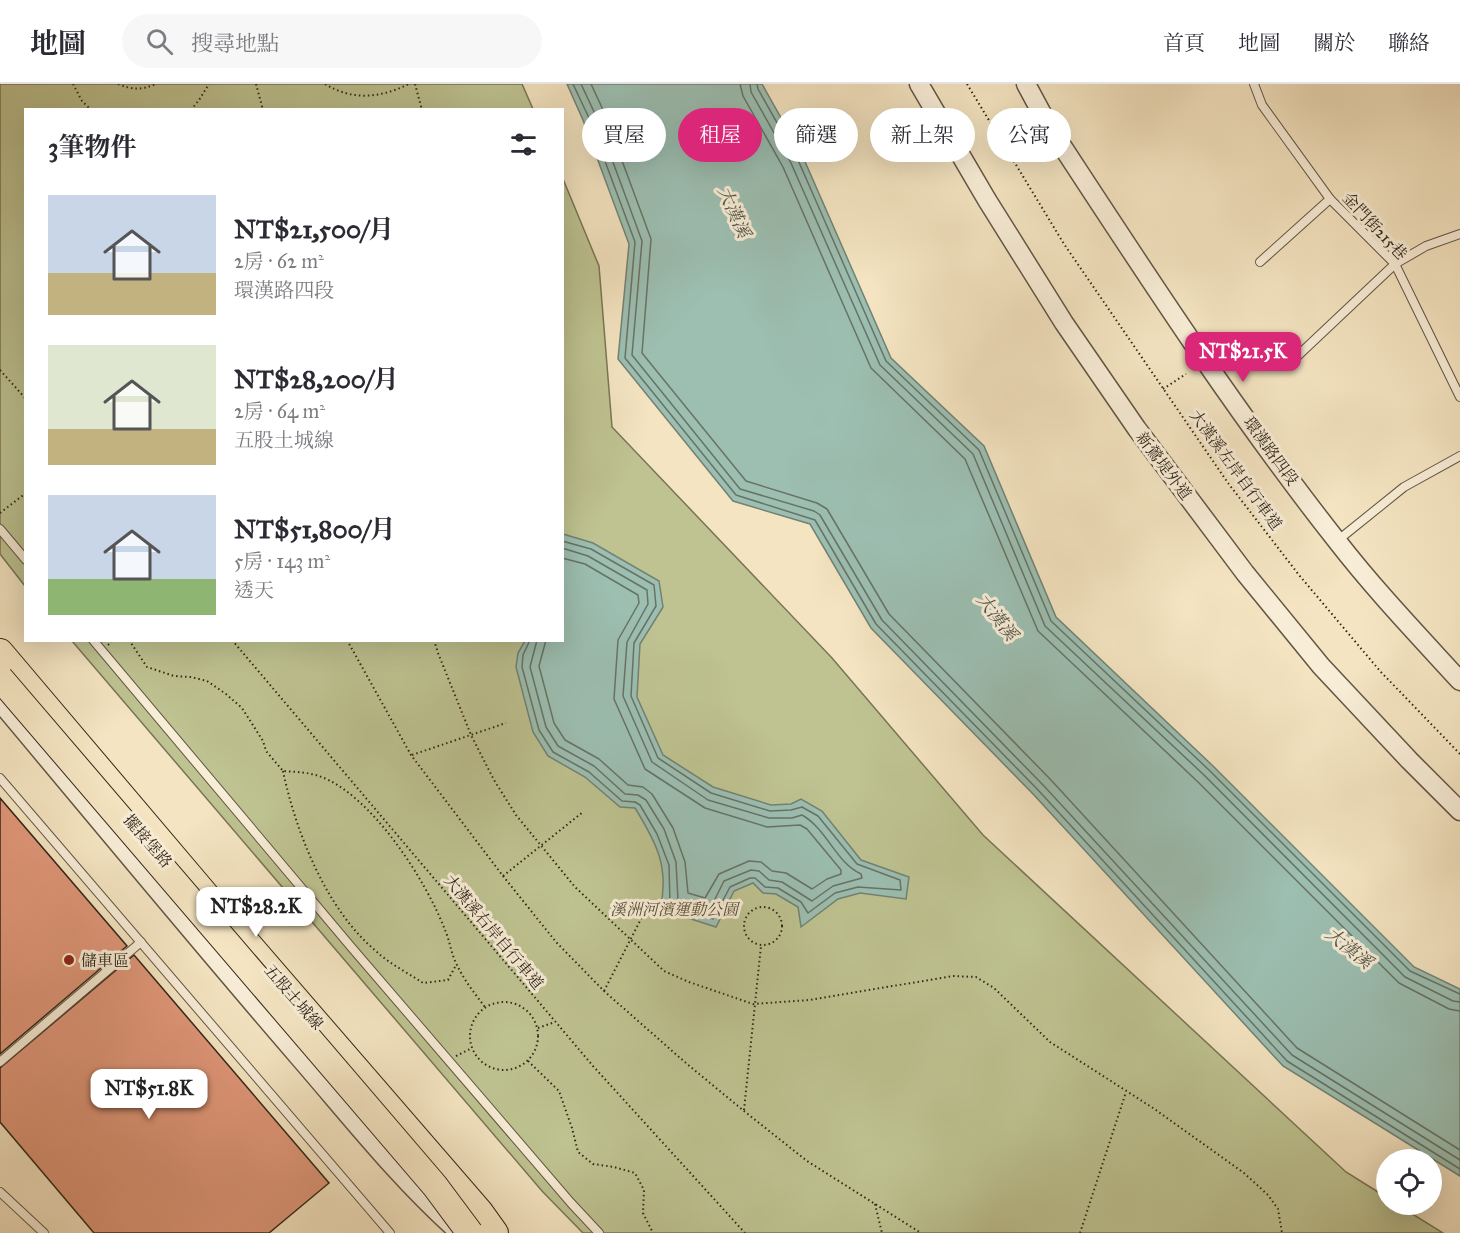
<!DOCTYPE html>
<html lang="zh-TW">
<meta charset="utf-8">
<style>
:root{--surface:#fff;--page:#f7f7f7;--text:#2b2b33;--muted:#7c7c81;--line:#e1e1e2;--accent:#db2777}
body{margin:0;font-family:"IM FELL Great Primer","Noto Serif TC",serif;background:var(--page);color:var(--text);height:100vh;display:flex;flex-direction:column;font-size:22px;white-space:nowrap}
*{box-sizing:border-box;margin:0}
p{font-size:20px;color:var(--muted)}
.icon{flex:none;width:33px;height:33px;fill:none;stroke:currentColor;stroke-width:2;stroke-linecap:round;stroke-linejoin:round}
.map{position:relative;flex:1;overflow:hidden}
.sheet{position:absolute;left:24px;top:24px;width:540px;height:534px;display:flex;flex-direction:column;background:var(--surface);border-radius:0px;box-shadow:0 6px 24px #0002}
.sheet>*{flex:none}
.top-card{position:absolute;left:582px;top:24px;width:570px;height:54px;display:flex;gap:12px}
.tools{position:absolute;left:1376px;top:1065px;display:grid;gap:12px}
.tools a{display:grid;place-items:center;width:66px;height:66px;border-radius:50%;background:var(--surface);box-shadow:0 6px 24px #0002;font-size:30px}
.price{position:absolute;translate:-50% -51px;padding:0 14px;border-radius:12px;background:#fff;color:#222;font-size:20px;line-height:39px;filter:drop-shadow(0 2px 3px #0008)}
.price::after{content:'';position:absolute;left:50%;top:36px;width:18px;height:14px;margin-left:-9px;background:inherit;clip-path:polygon(0 0,100% 0,50% 100%)}
.price.current{background:var(--accent);color:#fff}
ul{padding:0;list-style:none}
li{display:flex;align-items:center;gap:18px;height:150px;padding:0 24px}
li span{display:grid;place-items:center;flex:none;width:168px;height:120px;border-radius:0px;color:#555}
li>.icon{margin-inline-start:auto}
span .icon{width:72px;height:72px;fill:#fffc;stroke-width:1}
li b{font-size:26px}
h2{display:flex;justify-content:space-between;align-items:center;height:72px;padding:0 24px;font-size:26px}
.chip{padding:0 21px;border-radius:27px;background:var(--surface);box-shadow:0 6px 24px #0002;font-size:21px;line-height:54px}
.chip.current{background:var(--accent);color:#fff}
header{display:flex;align-items:center;gap:36px;box-sizing:border-box;height:84px;padding:0 30px;background:var(--surface);border-bottom:2px solid var(--line)}
header strong{font-size:28px}
nav{display:flex;gap:33px;margin-inline-start:auto;font-size:21px}
.search{width:420px;height:54px;background:var(--page);display:flex;align-items:center;gap:15px;box-sizing:border-box;padding:0 21px;border-radius:33px;color:var(--muted);font-size:22px}
.map>svg:first-child{display:block}
.green{fill:#bec391;stroke:#787556;stroke-width:1.5}
.water{fill:#9cbfb2;stroke:#728275;stroke-width:1.5}
.lines{fill:none;stroke-linecap:round;stroke-linejoin:round}
.shore{stroke:#677366;stroke-width:1.5}
.building{fill:#de9678;stroke:#32271a;stroke-width:1.5}
.service-casing{stroke:#625644;stroke-width:10}
.tertiary-casing{stroke:#625644;stroke-width:21}
.trunk-casing{stroke:#32271a;stroke-width:28}
.path{stroke:#32271a;stroke-width:2;stroke-dasharray:1.5 3;stroke-linecap:butt}
.service{stroke:#f8edd7;stroke-width:8}
.tertiary{stroke:#f8edd7;stroke-width:18}
.trunk{stroke:#f4e4c1;stroke-width:26}
.trunk-bridge-casing{stroke:#32271a;stroke-width:28;stroke-linecap:butt}
.trunk-bridge{stroke:#f4e4c1;stroke-width:26}
.poi-dot{fill:#8f2418;stroke:#f8edd7;stroke-width:2}
.labels{text-anchor:middle;dominant-baseline:central;stroke-width:6;stroke-linejoin:round;paint-order:stroke}
.street-label{font-size:16px;fill:#32271a;stroke:#f8edd7}
.park-label{font-size:16px;font-style:italic;fill:#554e38;stroke:#f8edd7}
.poi-label{font-size:16px;fill:#32271a;stroke:#f8edd7;text-anchor:start}
.water-label{font-size:18px;font-style:italic;fill:#525548;stroke:#f8edd7}
</style>
<header>
<strong>地圖</strong>
<div class="search"><svg class="icon" aria-label="search" viewBox="0 0 24 24"><circle cx="10" cy="10" r="6"/><path d="M15 15l6 6"/></svg>搜尋地點</div>
<nav><a>首頁</a><a>地圖</a><a>關於</a><a>聯絡</a></nav>
</header>
<div class="map">
<svg width="1460" height="1149" viewBox="0 0 1460 1149">
<rect width="100%" height="100%" fill="#f4e4c1"/>
<filter id="stains"><feTurbulence type="fractalNoise" baseFrequency=".00333" numOctaves="4"/><feColorMatrix values="0 0 0 0 .2 0 0 0 0 .09 0 0 0 0 .02 0 0 0 .5 -.17"/></filter>
<radialGradient id="worn" r=".72"><stop offset=".6" stop-color="#630" stop-opacity="0"/><stop offset="1" stop-color="#630" stop-opacity=".3"/></radialGradient>
<!-- green -->
<g class="green">
<polygon points="0,0 522,0 533,25 26,26 25,502 0,470"/>
<polygon points="563,95 599,182 612,343 832,574 983,751 1346,1088 1386,1113 1386,1120 1398,1121 1443,1149 583,1149 542,1107 72,557 562,556"/>
</g>
<!-- water -->
<g class="water">
<polygon points="567,0 762,0 803,73 891,274 984,362 1056,533 1213,682 1414,883 1460,905 1460,1092 1283,982 1034,711 871,544 810,440 733,417 618,275 629,160 583,36"/>
<path d="M563,450L593,459L659,497L663,523L640,560L637,613L663,671L713,703L771,721L791,720L801,715L822,727L861,776L909,793L906,815L860,809L838,815L801,843L798,823L776,810L763,809L753,799L734,807L716,843L660,825C670,784 656,758 635,724L620,723L585,693L548,672L533,648L516,583L518,569L525,557L562,556Z"/>
</g>
<g class="lines">
<!-- shore -->
<g class="shore">
<polyline points="573,0 589,34 635,158 625,274 736,411 815,436 876,540 1039,707 1287,977 1460,1085"/>
<polyline points="581,0 596,32 642,157 632,271 740,405 814,427 820,431 882,536 1044,702 1292,971 1460,1076"/>
<polyline points="591,0 604,28 651,155 642,269 746,397 817,419 827,425 889,530 1051,696 1297,964 1460,1066"/>
<polyline points="740,0 743,12 783,83 871,284 965,375 1038,547 1198,698 1399,899 1449,925 1460,927"/>
<polyline points="750,0 751,8 791,79 880,281 973,370 1045,542 1204,691 1405,893 1453,917 1460,918"/>
<polyline points="757,0 758,5 798,76 886,277 979,366 1051,537 1209,686 1410,887 1460,910"/>
<polyline points="530,556 523,571 522,583 539,646 553,668 589,688 622,717 635,718 640,721 657,750 669,781 670,821 713,835 730,803 750,794 755,794 765,803 778,804 801,818 808,829 835,809 858,803 901,806 900,796 857,780 818,732 802,723 791,726 770,727 711,709 658,674 631,612 634,559 656,522 654,501 591,465 562,457"/>
<path d="M537,556L530,583L546,643L558,662L594,682L625,710L638,711L646,716L664,745L676,778L678,816L710,825L724,797L751,786L759,787L769,796L782,798L812,817L833,802L862,794L861,790C836,779 827,745 802,731L792,734H769L708,716L652,678L623,612L627,558L648,520L647,506L588,472L562,464"/>
<polyline points="546,556 539,582 554,639 565,656 599,675 628,701 643,703 652,710 673,744 685,778 688,809 705,814 719,790 749,777 761,778 772,787 786,789 812,805 827,795 841,790 841,786 807,745 800,741 767,743 705,724 645,685 614,615 618,556 639,519 638,511 585,480 562,474"/>
</g>
</g>
<!-- building -->
<g class="building">
<polygon points="0,714 127,862 0,970"/>
<polygon points="134,871 329,1099 269,1149 94,1149 0,1038 0,984"/>
</g>
<g class="lines">
<defs>
<g id="service">
<polyline points="1254,0 1262,21 1330,115 1395,180 1460,313"/>
<polyline points="1260,178 1330,115"/>
<polyline points="1289,280 1395,180 1426,162 1460,150"/>
<polyline points="0,445 26,476"/>
<polyline points="1337,457 1404,403 1460,372"/>
<polyline points="93,556 352,864 571,1119 599,1149"/>
<polyline points="0,694 390,1149"/>
<polyline points="0,978 141,858"/>
<polyline points="0,1108 44,1149"/>
</g>
<g id="tertiary">
<polyline points="919,0 987,116 1064,239 1137,345 1245,489 1321,582 1409,676 1460,727"/>
<path d="M1026,0L1047,39C1140,181 1232,324 1337,457C1375,506 1418,551 1460,597"/>
<path d="M0,618C99,736 197,855 298,972C350,1032 400,1096 460,1149"/>
</g>
<polyline id="trunk" points="0,568 211,817 480,1128 495,1149"/>
</defs>
<!-- service casing -->
<use href="#service" class="service-casing"/>
<!-- tertiary casing -->
<use href="#tertiary" class="tertiary-casing"/>
<!-- trunk casing -->
<use href="#trunk" class="trunk-casing"/>
<!-- path -->
<g class="path">
<polyline points="73,0 82,17 91,26"/>
<path d="M118,0C132,6 142,6 156,0"/>
<polyline points="256,0 263,26"/>
<path d="M325,0C353,17 380,14 409,0"/>
<polyline points="415,0 422,26"/>
<polyline points="967,0 1064,160 1228,399 1299,491 1380,587 1460,670"/>
<polyline points="191,26 199,16 209,0"/>
<polyline points="0,286 26,315"/>
<polyline points="1163,305 1186,290"/>
<polyline points="0,429 26,409"/>
<path d="M129,556L147,583L174,592L191,593L207,597L226,610L242,624L263,657L266,667L283,687C295,688 307,688 319,692C371,710 426,796 445,846C450,857 451,870 457,881C464,896 475,910 485,923"/>
<polyline points="232,556 593,982 745,1149"/>
<polyline points="347,556 411,671 503,792 556,858 604,907 687,980 744,1027 807,1077 921,1149"/>
<polyline points="434,556 438,569 471,651 494,696 516,731 575,803 664,887 689,898 753,920 809,916 953,892 976,893 994,904 1050,958 1153,1024 1244,1089 1268,1111 1278,1125 1282,1149"/>
<polyline points="108,561 113,556"/>
<polyline points="412,671 506,639"/>
<path d="M283,687C296,749 327,827 377,868C390,880 408,889 423,899L448,896L456,881"/>
<polyline points="503,792 583,728"/>
<circle cx="763" cy="842" r="19"/>
<polyline points="604,907 643,831"/>
<circle cx="504" cy="952" r="34"/>
<polyline points="538,944 555,938"/>
<polyline points="456,972 472,964"/>
<polyline points="528,977 559,1007 572,1044 578,1068 593,1080 614,1083 635,1089 644,1106 643,1129 653,1149"/>
<polyline points="744,1026 761,862"/>
<polyline points="875,1120 882,1149"/>
<polyline points="1080,1149 1126,1008"/>
</g>
<!-- service -->
<use href="#service" class="service"/>
<!-- tertiary -->
<use href="#tertiary" class="tertiary"/>
<!-- trunk -->
<use href="#trunk" class="trunk"/>
<defs>
<polyline id="trunk-bridge" points="0,594 435,1102 470,1149"/>
</defs>
<!-- trunk-bridge casing -->
<use href="#trunk-bridge" class="trunk-bridge-casing"/>
<!-- trunk-bridge -->
<use href="#trunk-bridge" class="trunk-bridge"/>
</g>
<!-- markers -->
<circle class="poi-dot" cx="69" cy="876" r="6"/>
<g class="labels">
<!-- street labels -->
<g class="street-label">
<text transform="translate(1375 142) rotate(47)">金門街215巷</text>
<text transform="translate(1271 367) rotate(54)">環漢路四段</text>
<text transform="translate(1164 382) rotate(53)">新鶯堤外道</text>
<text transform="translate(1236 386) rotate(54)">大漢溪左岸自行車道</text>
<text transform="translate(148 757) rotate(49)">擺接堡路</text>
<text transform="translate(494 848) rotate(50)">大漢溪右岸自行車道</text>
<text transform="translate(294 913) rotate(49)">五股土城線</text>
</g>
<!-- park labels -->
<g class="park-label">
<text x="674" y="825">溪洲河濱運動公園</text>
</g>
<!-- poi labels -->
<g class="poi-label">
<text x="81" y="876">儲車區</text>
</g>
<!-- water labels -->
<g class="water-label">
<text transform="translate(734 128) rotate(66)">大漢溪</text>
<text transform="translate(997 533) rotate(52)">大漢溪</text>
<text transform="translate(1349 864) rotate(39)">大漢溪</text>
</g>
</g>
<rect width="100%" height="100%" filter="url(#stains)"/>
<rect width="100%" height="100%" fill="url(#worn)"/>
</svg>
<div class="tools">
<a><svg class="icon" aria-label="locate" viewBox="0 0 24 24"><circle cx="12" cy="12" r="6"/><path d="M12 2v4M12 18v4M2 12h4M18 12h4"/></svg></a>
</div>
<b class="price current" style="left:1243px;top:299px">NT$21.5K</b>
<b class="price" style="left:256px;top:854px">NT$28.2K</b>
<b class="price" style="left:149px;top:1036px">NT$51.8K</b>
<div class="top-card">
<a class="chip">買屋</a>
<a class="chip current">租屋</a>
<a class="chip">篩選</a>
<a class="chip">新上架</a>
<a class="chip">公寓</a>
</div>
<section class="sheet">
<h2>3筆物件<svg class="icon" aria-label="filters" viewBox="0 0 24 24"><path d="M4 7h16M4 17h16"/><circle cx="9" cy="7" r="2"/><circle cx="15" cy="17" r="2"/></svg></h2>
<ul>
<li><span style="background:linear-gradient(#c9d6e8 65%,#c2b280 0)"><svg class="icon" aria-label="home" viewBox="0 0 24 24"><path d="M3 11l9-7 9 7M6 9v11h12V9"/></svg></span><div><b>NT$21,500/月</b><p>2房 · 62 m²</p><p>環漢路四段</p></div></li>
<li><span style="background:linear-gradient(#dfe7d0 70%,#c2b280 0)"><svg class="icon" aria-label="home" viewBox="0 0 24 24"><path d="M3 11l9-7 9 7M6 9v11h12V9"/></svg></span><div><b>NT$28,200/月</b><p>2房 · 64 m²</p><p>五股土城線</p></div></li>
<li><span style="background:linear-gradient(#c9d6e8 70%,#8fb573 0)"><svg class="icon" aria-label="home" viewBox="0 0 24 24"><path d="M3 11l9-7 9 7M6 9v11h12V9"/></svg></span><div><b>NT$51,800/月</b><p>5房 · 143 m²</p><p>透天</p></div></li>
</ul>
</section>
</div>
